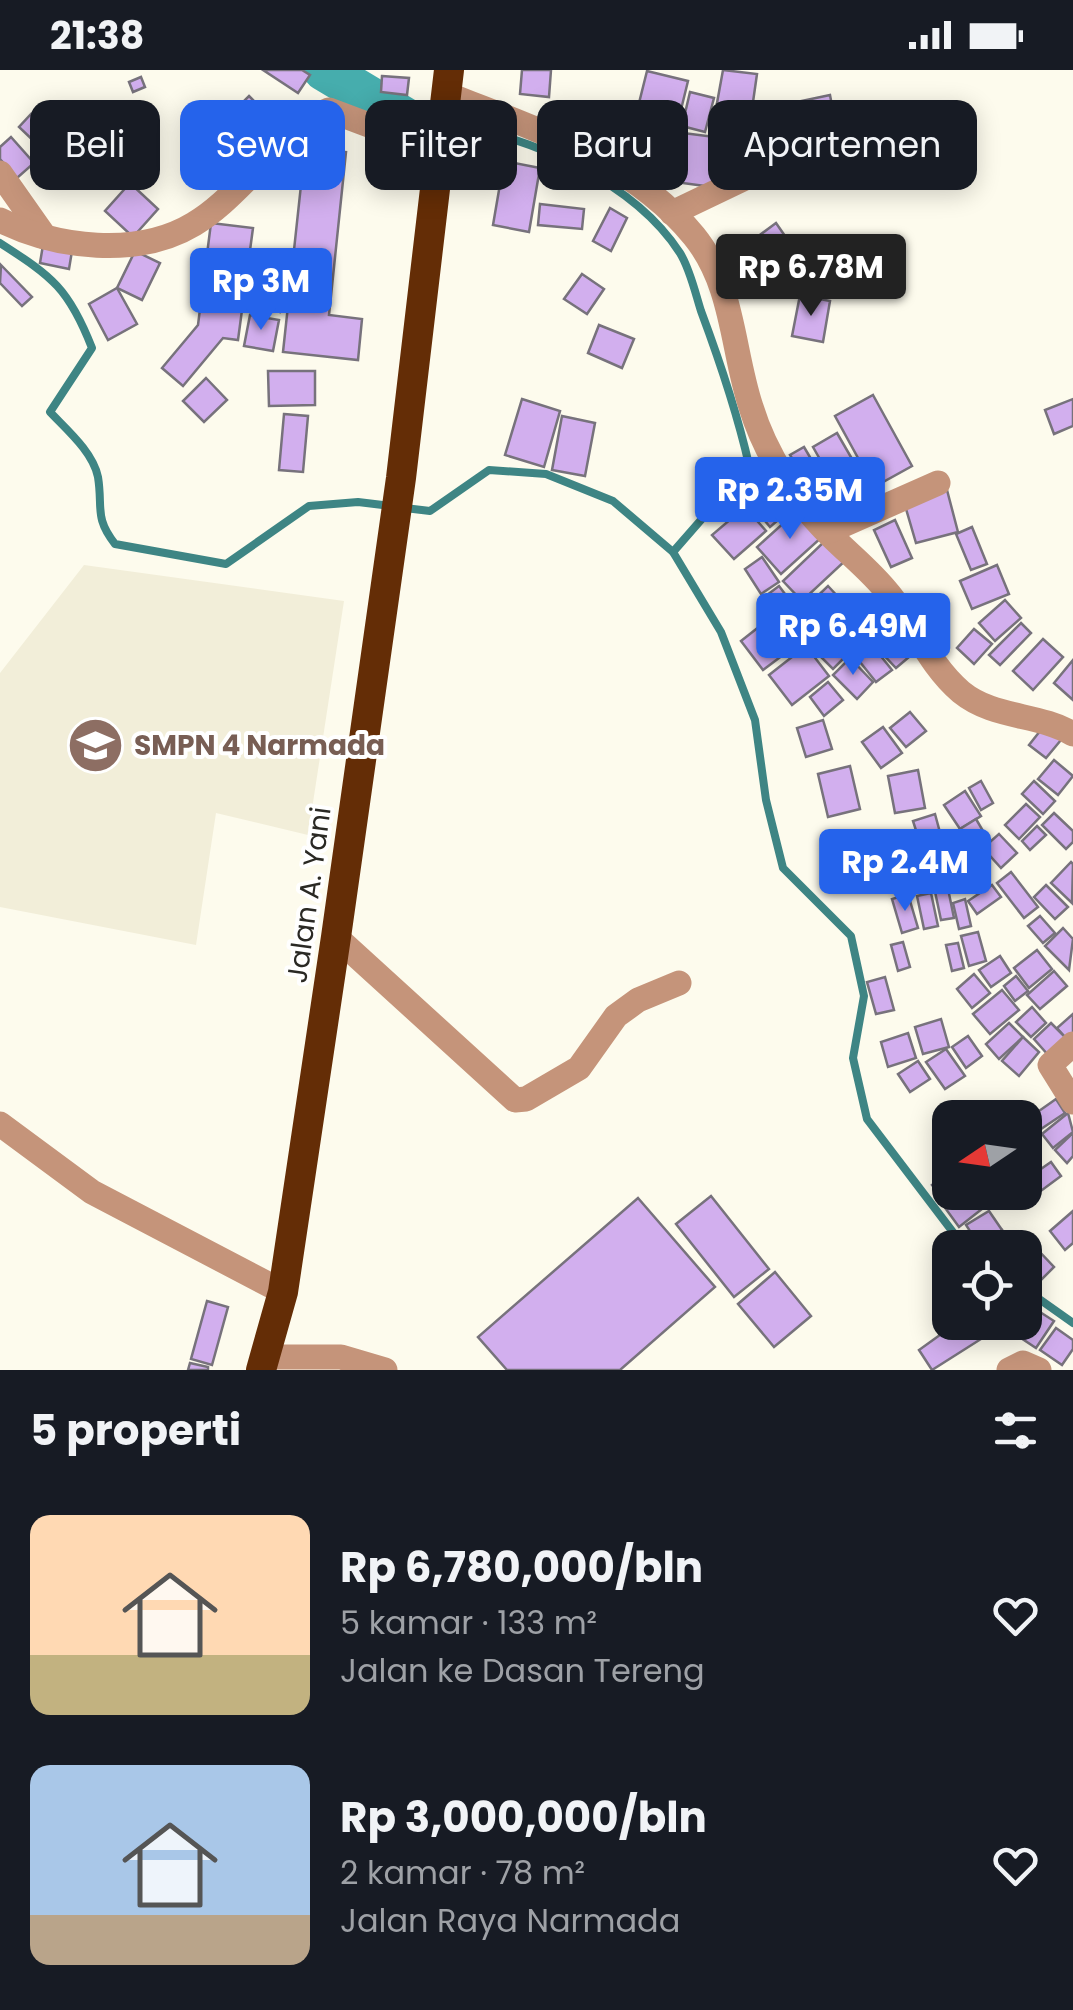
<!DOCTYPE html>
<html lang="id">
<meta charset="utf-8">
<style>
:root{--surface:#171b24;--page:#20242c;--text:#f1f3f6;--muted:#9ea1a6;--accent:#2563eb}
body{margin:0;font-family:Poppins,sans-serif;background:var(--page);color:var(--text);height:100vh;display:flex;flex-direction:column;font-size:38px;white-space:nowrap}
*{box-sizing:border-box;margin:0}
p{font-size:32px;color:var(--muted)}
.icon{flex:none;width:55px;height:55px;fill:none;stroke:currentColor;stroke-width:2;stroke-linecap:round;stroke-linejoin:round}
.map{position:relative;height:1300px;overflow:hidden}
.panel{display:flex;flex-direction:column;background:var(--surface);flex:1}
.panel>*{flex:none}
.guide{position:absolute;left:30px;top:30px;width:1015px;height:90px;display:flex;gap:20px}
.needle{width:65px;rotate:257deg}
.fabs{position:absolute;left:932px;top:1030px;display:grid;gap:20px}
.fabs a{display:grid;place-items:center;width:110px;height:110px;border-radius:20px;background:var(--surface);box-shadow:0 5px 25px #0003;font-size:50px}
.price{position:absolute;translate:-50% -85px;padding:0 22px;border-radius:10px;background:var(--accent);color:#fff;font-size:32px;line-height:65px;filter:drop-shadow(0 2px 5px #0008)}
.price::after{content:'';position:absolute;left:50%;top:60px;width:30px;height:22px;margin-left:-15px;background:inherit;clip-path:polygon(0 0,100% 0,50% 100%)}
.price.active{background:#222;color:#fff}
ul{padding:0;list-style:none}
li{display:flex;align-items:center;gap:30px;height:250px;padding:0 30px}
li span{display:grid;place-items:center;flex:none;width:280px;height:200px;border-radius:20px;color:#555}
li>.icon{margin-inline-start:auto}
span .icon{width:120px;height:120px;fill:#fffc;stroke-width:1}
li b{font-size:42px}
h2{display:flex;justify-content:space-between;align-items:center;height:120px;padding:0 30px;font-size:42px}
.chip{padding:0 35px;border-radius:20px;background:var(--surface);box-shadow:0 5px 25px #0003;font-size:35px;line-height:90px}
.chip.active{background:var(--accent);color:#fff}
.status{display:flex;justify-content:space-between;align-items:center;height:70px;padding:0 50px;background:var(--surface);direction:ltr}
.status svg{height:28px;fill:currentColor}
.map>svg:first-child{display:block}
.built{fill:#f2eed9}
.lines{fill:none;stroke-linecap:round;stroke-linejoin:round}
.stream{stroke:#3e8584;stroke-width:8}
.river{stroke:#46adad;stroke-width:42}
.building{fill:#d2afee;stroke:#77727c;stroke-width:2.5}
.minor{stroke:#c5947a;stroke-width:25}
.highway{stroke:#642d06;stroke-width:30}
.labels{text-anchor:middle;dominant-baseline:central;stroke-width:8;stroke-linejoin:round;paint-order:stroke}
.education-label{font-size:28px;font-weight:bold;fill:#785e54;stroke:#fff;text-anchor:start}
.street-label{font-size:28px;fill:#2a2924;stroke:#fff}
</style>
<div class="status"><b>21:38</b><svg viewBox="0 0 49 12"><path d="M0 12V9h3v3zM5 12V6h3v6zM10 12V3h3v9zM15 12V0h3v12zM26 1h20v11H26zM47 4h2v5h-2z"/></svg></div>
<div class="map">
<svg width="1073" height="1300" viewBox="0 0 1073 1300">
<rect width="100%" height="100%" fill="#fdfbed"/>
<!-- built -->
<polygon class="built" points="84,495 344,531 308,765 216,743 196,875 0,837 0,603"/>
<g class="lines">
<!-- stream -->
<g class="stream">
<polyline points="406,49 436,53"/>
<path d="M450,55C530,65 635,113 680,183C690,199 695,222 701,241C720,292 737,342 749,395L673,482"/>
<path d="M0,173C53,207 69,219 92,278L50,342C67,360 93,382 98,407C103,438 94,447 115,474L226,494L309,436L358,432L391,436"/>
<polyline points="405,438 430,441 489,400 546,404 613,431 673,482 721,562 755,650 766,730 783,798 851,866 864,926 853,988 867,1049 965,1178"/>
<polyline points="1025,1219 1073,1253"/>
</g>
<!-- river -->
<polyline class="river" points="324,0 406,49"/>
</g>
<!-- building -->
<g class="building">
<polygon points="263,0 302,0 310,5 298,23"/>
<polygon points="522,0 551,0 549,27 520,24"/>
<polygon points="723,0 757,4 752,39 717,33"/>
<polygon points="647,1 688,11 677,56 636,45"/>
<polygon points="382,6 409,8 407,25 381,22"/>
<polygon points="141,7 145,17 133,22 129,12"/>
<polygon points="690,22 714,28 705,62 682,56"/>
<polygon points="830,25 837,63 785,73 778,36"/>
<polygon points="249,26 280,57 241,97 210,65"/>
<polygon points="31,44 54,67 42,79 19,57"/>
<polygon points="67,60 95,89 82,102 54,73"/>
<polygon points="683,63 755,72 752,93 724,89 720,118 675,112"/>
<polygon points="11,67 34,93 17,108 0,89 0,77"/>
<polygon points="305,78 346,82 329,245 362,249 358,290 283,282"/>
<polygon points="504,91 540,98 529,162 493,155"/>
<polygon points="130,113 158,139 133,167 105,141"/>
<polygon points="540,134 584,139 582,159 538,155"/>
<polygon points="610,138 627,148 611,181 593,171"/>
<polygon points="211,153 253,158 238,270 223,268 183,316 162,298 198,255"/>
<polygon points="776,153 801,189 779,206 753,170"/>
<polygon points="43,175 72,181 69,199 40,193"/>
<polygon points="135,181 160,193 142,230 117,218"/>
<polygon points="257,193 288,199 280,242 249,236"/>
<polygon points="1,195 32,227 22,236 0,213"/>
<polygon points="582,204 604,219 587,244 564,229"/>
<polygon points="117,218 137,254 108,270 89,234"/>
<polygon points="800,225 830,231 823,272 792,266"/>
<polygon points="250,245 279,250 273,281 244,276"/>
<polygon points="599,255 634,269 622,298 588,283"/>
<polygon points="268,301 315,301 315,335 269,336"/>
<polygon points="206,308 227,330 204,352 183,331"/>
<polygon points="873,325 912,396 874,417 835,346"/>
<polygon points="522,329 560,341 544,397 505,385"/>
<polygon points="1073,329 1073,356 1054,364 1045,340"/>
<polygon points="284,344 308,346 303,402 279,400"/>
<polygon points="562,346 595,353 585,406 552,400"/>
<polygon points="837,363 866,413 842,428 813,377"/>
<polygon points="804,377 834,428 821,436 790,385"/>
<polygon points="780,409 799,432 770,457 751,434"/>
<polygon points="947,420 958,462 916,473 904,432"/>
<polygon points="745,437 766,461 734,489 712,465"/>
<polygon points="798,440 822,467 781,504 757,477"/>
<polygon points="895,450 912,488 891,497 874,460"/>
<polygon points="972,457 987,494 971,500 956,464"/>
<polygon points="827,469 846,490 802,531 783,511"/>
<polygon points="762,487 779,512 761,524 745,499"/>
<polygon points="997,495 1009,524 972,539 960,511"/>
<polygon points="779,516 812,560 792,575 759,531"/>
<polygon points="828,516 852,542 830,563 806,537"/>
<polygon points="880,523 901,544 876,567 856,546"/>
<polygon points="1005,530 1021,548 995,571 979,553"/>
<polygon points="769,549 791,579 763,600 741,571"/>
<polygon points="847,551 866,571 853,584 834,563"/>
<polygon points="1021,553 1031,563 1000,595 989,585"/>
<polygon points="974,559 992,574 974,594 957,578"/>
<polygon points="900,562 916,581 896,598 879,580"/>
<polygon points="830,566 848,584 833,599 815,581"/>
<polygon points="1043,569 1063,587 1033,620 1013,601"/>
<polygon points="871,574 892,600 876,612 856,587"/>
<polygon points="806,576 829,606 792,635 769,605"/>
<polygon points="850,588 873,612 857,629 833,605"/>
<polygon points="1073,590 1073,630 1054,613"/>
<polygon points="828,612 843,630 824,646 810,627"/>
<polygon points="910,642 926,661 906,677 890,658"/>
<polygon points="823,650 832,679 806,687 797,658"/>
<polygon points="1044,656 1061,670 1046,688 1029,675"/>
<polygon points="883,657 902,683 881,698 862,672"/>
<polygon points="1054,690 1073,706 1058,725 1038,709"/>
<polygon points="850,696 860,739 828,747 818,704"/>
<polygon points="918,700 925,738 895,743 888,706"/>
<polygon points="981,711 993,733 981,740 969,718"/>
<polygon points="1034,711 1055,731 1043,744 1022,724"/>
<polygon points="965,721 981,746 960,759 944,735"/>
<polygon points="1026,734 1040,747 1019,769 1005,755"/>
<polygon points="1054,743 1073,761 1073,772 1066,779 1042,755"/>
<polygon points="935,744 942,770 921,776 913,751"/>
<polygon points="976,749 986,766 971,776 960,759"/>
<polygon points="1037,756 1046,765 1030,780 1022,771"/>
<polygon points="955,761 972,784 956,796 939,773"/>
<polygon points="999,764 1017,783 1001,798 983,778"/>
<polygon points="934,783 941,807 906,817 900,792"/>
<polygon points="1071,792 1073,794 1072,833 1051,813"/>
<polygon points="1011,802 1038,837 1024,848 997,813"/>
<polygon points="947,814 954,848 941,850 934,817"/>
<polygon points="992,815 1001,827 977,844 968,831"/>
<polygon points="1046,815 1068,837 1055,849 1034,827"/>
<polygon points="931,823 938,856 924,859 917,826"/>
<polygon points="908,824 918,858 902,863 892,829"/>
<polygon points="965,829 971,856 959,859 953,833"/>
<polygon points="1040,846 1055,863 1043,873 1028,856"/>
<polygon points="1063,858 1073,869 1069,900 1045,876"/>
<polygon points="978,862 986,891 969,896 961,866"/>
<polygon points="903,872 910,897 898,901 891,875"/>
<polygon points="958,873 964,898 952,901 946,875"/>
<polygon points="1037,880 1052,899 1029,918 1014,898"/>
<polygon points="1000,886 1011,903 991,917 979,900"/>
<polygon points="1054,901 1067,916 1040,939 1027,925"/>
<polygon points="974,904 990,923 972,938 957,919"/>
<polygon points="1016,906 1028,921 1015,931 1004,916"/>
<polygon points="885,907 894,940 876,944 867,912"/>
<polygon points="1002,920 1019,940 990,964 973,944"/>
<polygon points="1032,937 1046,953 1031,967 1016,952"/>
<polygon points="1073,944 1073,970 1070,973 1057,958"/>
<polygon points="941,949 949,977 923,984 915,957"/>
<polygon points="1009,953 1023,967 999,989 986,974"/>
<polygon points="1051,953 1067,969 1049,986 1034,969"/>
<polygon points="908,963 916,988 888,997 881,972"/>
<polygon points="968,966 982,986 966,998 952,977"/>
<polygon points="1023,967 1039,982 1019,1006 1002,991"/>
<polygon points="946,979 965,1006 945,1019 926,992"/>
<polygon points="918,991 930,1009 910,1022 898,1004"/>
<polygon points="1056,1029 1065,1043 1038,1061 1029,1048"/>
<polygon points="1068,1043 1073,1062 1053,1078 1042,1064"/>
<polygon points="1073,1063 1073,1086 1067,1093 1055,1080"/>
<polygon points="1051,1092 1061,1106 1030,1129 1025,1110"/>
<polygon points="950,1101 952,1122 943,1129 932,1115"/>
<polygon points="958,1122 977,1122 987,1135 959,1157 943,1135"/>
<polygon points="711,1126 769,1199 734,1227 676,1154"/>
<polygon points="638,1128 715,1217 620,1300 507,1300 478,1267"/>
<polygon points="989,1141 1002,1160 979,1175 966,1155"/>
<polygon points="1073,1141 1073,1173 1065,1180 1050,1161"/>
<polygon points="1002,1160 1015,1178 982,1178 981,1177"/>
<polygon points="1037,1179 1054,1197 1033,1218 1025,1210 1025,1191"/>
<polygon points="775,1202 811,1246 774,1277 738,1234"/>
<polygon points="207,1231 228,1237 212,1295 191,1289"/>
<polygon points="1026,1233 1054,1251 1036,1278 1009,1260 1013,1252 1025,1252"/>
<polygon points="958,1252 969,1252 981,1269 932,1300 919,1280"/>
<polygon points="1056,1258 1073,1270 1073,1279 1062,1295 1040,1280"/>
<polygon points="190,1293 208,1297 208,1300 188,1300"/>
</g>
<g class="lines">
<!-- minor -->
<g class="minor">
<path d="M447,24C536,60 631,89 694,166C734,215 732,280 751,337C765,383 796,432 830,465C850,485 872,502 889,524C914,555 930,596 961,622C994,649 1038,643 1073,664"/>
<polyline points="0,103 45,167"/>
<polyline points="672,143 766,98"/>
<path d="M0,150C56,178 138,188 194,154C216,141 234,122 252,104C275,82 298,52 329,40L438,81"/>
<polyline points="827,462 938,413"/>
<polyline points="336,867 515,1030 526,1029 579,998 616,946 638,930 679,913"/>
<polyline points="1073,974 1050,995 1073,1032"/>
<polyline points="0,1054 92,1122 283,1222"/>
<polyline points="265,1287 341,1287 385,1300"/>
<polyline points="1009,1300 1023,1293 1039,1300"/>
</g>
<!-- highway -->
<polyline class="highway" points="261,1300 283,1222 336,867 401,408 449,0"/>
</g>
<!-- icons -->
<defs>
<symbol id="school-disc" viewBox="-11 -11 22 22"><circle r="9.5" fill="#8d6e63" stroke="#fff"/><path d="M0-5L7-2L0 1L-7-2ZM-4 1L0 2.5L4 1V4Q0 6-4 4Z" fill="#fff"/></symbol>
</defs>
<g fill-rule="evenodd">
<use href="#school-disc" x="64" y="644" width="63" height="63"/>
</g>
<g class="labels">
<!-- education labels -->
<g class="education-label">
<text x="134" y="675">SMPN 4 Narmada</text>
</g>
<!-- street labels -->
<g class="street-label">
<text transform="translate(309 825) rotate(-82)">Jalan A. Yani</text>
</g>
</g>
</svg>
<div class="fabs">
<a><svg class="needle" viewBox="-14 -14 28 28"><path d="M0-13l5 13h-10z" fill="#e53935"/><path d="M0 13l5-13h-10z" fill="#9ea1a6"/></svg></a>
<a><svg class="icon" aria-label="locate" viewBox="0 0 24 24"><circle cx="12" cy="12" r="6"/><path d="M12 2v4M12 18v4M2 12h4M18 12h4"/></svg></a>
</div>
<b class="price active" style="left:811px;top:249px">Rp 6.78M</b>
<b class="price" style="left:261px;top:263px">Rp 3M</b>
<b class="price" style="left:790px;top:472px">Rp 2.35M</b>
<b class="price" style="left:853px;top:608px">Rp 6.49M</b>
<b class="price" style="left:905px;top:844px">Rp 2.4M</b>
<div class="guide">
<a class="chip">Beli</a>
<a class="chip active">Sewa</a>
<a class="chip">Filter</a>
<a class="chip">Baru</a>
<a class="chip">Apartemen</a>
</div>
</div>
<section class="panel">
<h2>5 properti<svg class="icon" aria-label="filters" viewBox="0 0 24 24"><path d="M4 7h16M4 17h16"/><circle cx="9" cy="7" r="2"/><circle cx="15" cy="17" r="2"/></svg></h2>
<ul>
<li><span style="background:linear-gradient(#ffd9b3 70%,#c2b280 0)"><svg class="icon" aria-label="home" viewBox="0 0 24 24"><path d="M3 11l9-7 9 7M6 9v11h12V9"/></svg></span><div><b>Rp 6,780,000/bln</b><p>5 kamar · 133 m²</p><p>Jalan ke Dasan Tereng</p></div><svg class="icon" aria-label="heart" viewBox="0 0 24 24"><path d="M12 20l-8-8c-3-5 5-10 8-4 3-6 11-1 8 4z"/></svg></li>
<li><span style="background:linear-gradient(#a9c7e8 75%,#b9a48a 0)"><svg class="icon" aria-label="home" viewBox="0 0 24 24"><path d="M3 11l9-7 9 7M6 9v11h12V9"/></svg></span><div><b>Rp 3,000,000/bln</b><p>2 kamar · 78 m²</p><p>Jalan Raya Narmada</p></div><svg class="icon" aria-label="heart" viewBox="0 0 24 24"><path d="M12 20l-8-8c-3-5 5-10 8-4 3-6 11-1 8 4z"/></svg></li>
</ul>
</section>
